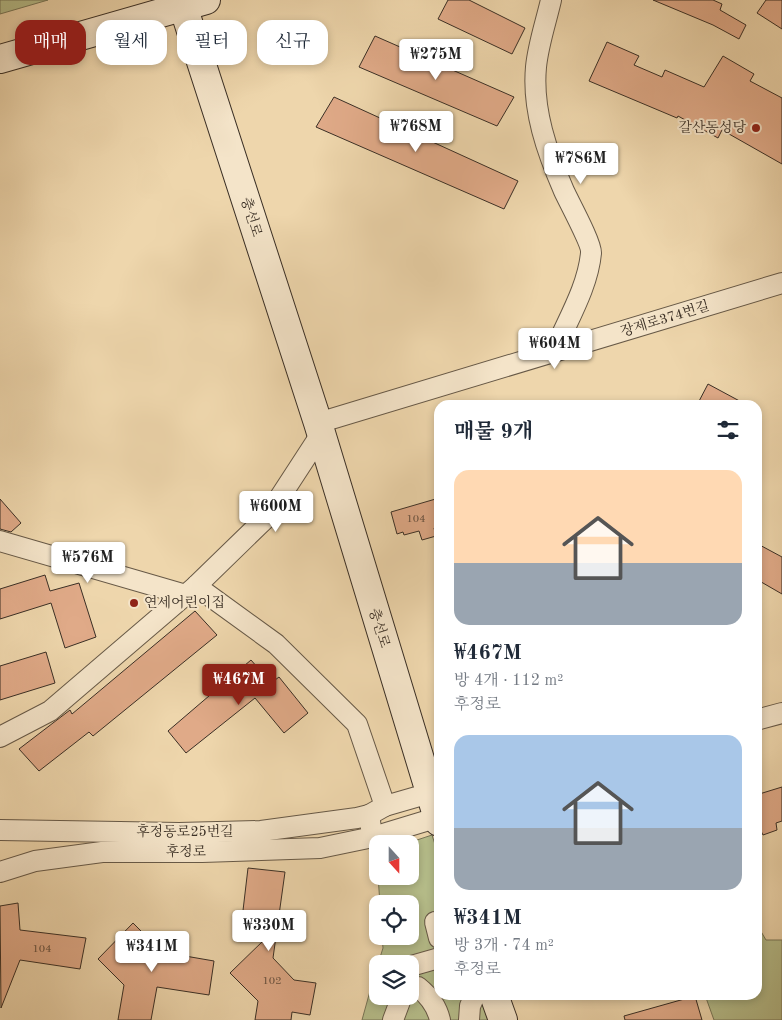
<!DOCTYPE html>
<html lang="ko">
<meta charset="utf-8">
<style>
:root{--surface:#fff;--page:#f6f6f7;--text:#1f2937;--muted:#747a83;--accent:#8f2418}
body{margin:0;font-family:"Old Standard TT","Noto Serif KR",serif;background:var(--page);color:var(--text);height:100vh;display:flex;flex-direction:column;font-size:19px;white-space:nowrap}
*{box-sizing:border-box;margin:0}
p{font-size:16px;color:var(--muted)}
.icon{flex:none;width:28px;height:28px;fill:none;stroke:currentColor;stroke-width:2;stroke-linecap:round;stroke-linejoin:round}
.map{position:relative;flex:1;overflow:hidden}
.details{position:absolute;left:434px;top:400px;width:328px;height:600px;display:flex;flex-direction:column;background:var(--surface);border-radius:15px;box-shadow:0 2px 8px #0003}
.details>*{flex:none}
.banner{position:absolute;left:15px;top:20px;width:344px;height:45px;display:flex;gap:10px}
.needle{width:32px;rotate:159deg}
.buttons{position:absolute;left:369px;top:835px;display:grid;gap:10px}
.buttons a{display:grid;place-items:center;width:50px;height:50px;border-radius:10px;background:var(--surface);box-shadow:0 2px 8px #0003;font-size:25px}
.price{position:absolute;translate:-50% -42px;padding:0 11px;border-radius:5px;background:#fff;color:#222;font-size:16px;line-height:32px;filter:drop-shadow(0 1px 2px #0008)}
.price::after{content:'';position:absolute;left:50%;top:30px;width:15px;height:11px;margin-left:-8px;background:inherit;clip-path:polygon(0 0,100% 0,50% 100%)}
.price.on{background:var(--accent);color:#fff}
ul{padding:0;list-style:none}
li{display:grid;align-content:center;gap:10px;height:265px;padding:0 20px}
li span{display:grid;place-items:center;height:155px;border-radius:15px;color:#555}
li>.icon{margin-inline-start:auto}
span .icon{width:90px;height:90px;fill:#fffc;stroke-width:1}
li b{font-size:21px}
h2{display:flex;justify-content:space-between;align-items:center;height:60px;padding:0 20px;font-size:21px}
.pill{padding:0 18px;border-radius:15px;background:var(--surface);box-shadow:0 2px 8px #0003;font-size:18px;line-height:45px}
.pill.on{background:var(--accent);color:#fff}
.map>svg:first-child{display:block}
.green{fill:#b6be8b;stroke:#787658}
.building{fill:#e0aa88;stroke:#3a2f25}
.lines{fill:none;stroke-linecap:round;stroke-linejoin:round}
.street-casing{stroke:#675947;stroke-width:22}
.secondary-casing{stroke:#3a2f25;stroke-width:30}
.street{stroke:#f4e4c9;stroke-width:20}
.secondary{stroke:#f4e4c9;stroke-width:28}
.poi-dot{fill:#8f2418;stroke:#f4e4c9;stroke-width:2}
.labels{text-anchor:middle;dominant-baseline:central;stroke-width:4;stroke-linejoin:round;paint-order:stroke}
.number-label{font-size:11px;fill:#644e3e}
.poi-label{font-size:14px;fill:#3a2f25;stroke:#f4e4c9;text-anchor:end}
.street-label{font-size:14px;fill:#3a2f25;stroke:#f4e4c9}
</style>
<div class="map">
<svg width="782" height="1020" viewBox="0 0 782 1020">
<rect width="100%" height="100%" fill="#eed6ac"/>
<filter id="stains"><feTurbulence type="fractalNoise" baseFrequency=".004" numOctaves="4"/><feColorMatrix values="0 0 0 0 .2 0 0 0 0 .09 0 0 0 0 .02 0 0 0 .5 -.17"/></filter>
<radialGradient id="worn" r=".72"><stop offset=".6" stop-color="#630" stop-opacity="0"/><stop offset="1" stop-color="#630" stop-opacity=".3"/></radialGradient>
<!-- green -->
<g class="green">
<polygon points="0,0 48,0 0,14"/>
<polygon points="432,835 439,857 439,995 482,995 490,1020 362,1020 377,966 378,996 410,996 410,964 378,964 383,948 382,936 410,936 410,904 380,904 378,876 410,876 410,844 405,844"/>
<polygon points="756,923 766,940 782,940 782,1020 714,1020 705,995 756,995"/>
</g>
<!-- building -->
<g class="building">
<polygon points="448,0 469,0 525,28 512,54 438,19"/>
<polygon points="653,0 713,0 722,4 720,10 746,25 739,39 713,25"/>
<polygon points="766,0 782,0 782,29 757,13"/>
<polygon points="375,36 514,97 497,126 359,67"/>
<polygon points="607,42 639,56 634,65 662,77 665,70 704,87 723,56 754,74 750,81 782,98 782,164 722,130 718,138 678,116 677,118 589,81"/>
<polygon points="334,97 518,181 504,209 316,127"/>
<polygon points="708,384 747,405 697,405"/>
<polygon points="439,498 439,527 434,528 436,536 422,540 419,531 404,535 403,532 397,534 391,512"/>
<polygon points="0,499 21,523 11,532 0,529"/>
<polygon points="756,543 782,557 782,594 756,579"/>
<polygon points="45,575 50,591 79,583 96,637 65,648 51,603 0,619 0,589"/>
<polygon points="195,611 217,635 93,736 89,732 39,771 19,749 70,710 72,714"/>
<polygon points="46,652 55,683 0,700 0,666"/>
<polygon points="251,660 271,683 279,677 308,713 284,733 255,698 186,753 168,731"/>
<polygon points="782,787 782,821 776,823 777,830 763,835 759,827 756,827 756,795"/>
<polygon points="248,868 285,872 273,958 294,980 316,983 310,1015 292,1012 291,1020 255,1020 258,1001 230,973 265,939 240,936"/>
<polygon points="18,903 20,930 86,938 80,969 20,960 1,1008 0,906"/>
<polygon points="133,923 162,952 214,961 209,995 157,987 151,1020 118,1020 124,985 98,959"/>
<polygon points="695,996 702,1020 625,1020 624,1016"/>
</g>
<g class="lines">
<defs>
<g id="street">
<path d="M551,0C546,22 538,45 536,67C532,110 547,152 564,191C569,202 592,244 591,253C588,287 567,321 554,352"/>
<polyline points="318,423 782,283"/>
<polyline points="0,541 186,595"/>
<polyline points="196,586 276,644 357,724 385,806 369,815 371,828"/>
<polyline points="756,720 782,713"/>
<polyline points="0,737 50,711 196,586 267,517 321,434"/>
<polyline points="385,806 430,793"/>
<polyline points="0,830 179,833 261,831 357,818 369,815"/>
<polyline points="0,872 35,861 102,852 202,852 320,848 373,837 439,817"/>
<polyline points="435,922 439,938"/>
<polyline points="410,969 411,966 439,958"/>
<path d="M410,987H418C428,995 437,1007 440,1020"/>
<polyline points="393,1020 402,996"/>
<polyline points="469,1020 470,1006 475,995"/>
</g>
<g id="secondary">
<polyline points="181,0 318,423 439,822"/>
<polyline points="0,59 206,0"/>
<polyline points="494,995 503,1020"/>
</g>
</defs>
<!-- street casing -->
<use href="#street" class="street-casing"/>
<!-- secondary casing -->
<use href="#secondary" class="secondary-casing"/>
<!-- street -->
<use href="#street" class="street"/>
<!-- secondary -->
<use href="#secondary" class="secondary"/>
</g>
<!-- markers -->
<g class="poi-dot">
<circle cx="756" cy="128" r="5"/>
<circle cx="134" cy="603" r="5"/>
</g>
<g class="labels">
<!-- number labels -->
<g class="number-label">
<text x="416" y="519">104</text>
<text x="42" y="949">104</text>
<text x="272" y="981">102</text>
</g>
<!-- poi labels -->
<g class="poi-label">
<text x="746" y="128">갈산동성당</text>
<text x="144" y="603" text-anchor="start">연세어린이집</text>
</g>
<!-- street labels -->
<g class="street-label">
<text transform="translate(251 217) rotate(73)">충선로</text>
<text transform="translate(665 319) rotate(-17)">장제로374번길</text>
<text transform="translate(379 628) rotate(73)">충선로</text>
<text x="185" y="832">후정동로25번길</text>
<text x="186" y="852">후정로</text>
</g>
</g>
<rect width="100%" height="100%" filter="url(#stains)"/>
<rect width="100%" height="100%" fill="url(#worn)"/>
</svg>
<div class="buttons">
<a><svg class="needle" viewBox="-14 -14 28 28"><path d="M0-13l5 13h-10z" fill="#e53935"/><path d="M0 13l5-13h-10z" fill="#747a83"/></svg></a>
<a><svg class="icon" aria-label="locate" viewBox="0 0 24 24"><circle cx="12" cy="12" r="6"/><path d="M12 2v4M12 18v4M2 12h4M18 12h4"/></svg></a>
<a><svg class="icon" aria-label="layers" viewBox="0 0 24 24"><path d="M12 4l9 5-9 5-9-5zM3 14l9 5 9-5"/></svg></a>
</div>
<b class="price" style="left:436px;top:81px">₩275M</b>
<b class="price" style="left:416px;top:153px">₩768M</b>
<b class="price" style="left:581px;top:185px">₩786M</b>
<b class="price" style="left:555px;top:370px">₩604M</b>
<b class="price" style="left:276px;top:533px">₩600M</b>
<b class="price" style="left:88px;top:584px">₩576M</b>
<b class="price on" style="left:239px;top:706px">₩467M</b>
<b class="price" style="left:269px;top:952px">₩330M</b>
<b class="price" style="left:152px;top:973px">₩341M</b>
<div class="banner">
<a class="pill on">매매</a>
<a class="pill">월세</a>
<a class="pill">필터</a>
<a class="pill">신규</a>
</div>
<section class="details">
<h2>매물 9개<svg class="icon" aria-label="filters" viewBox="0 0 24 24"><path d="M4 7h16M4 17h16"/><circle cx="9" cy="7" r="2"/><circle cx="15" cy="17" r="2"/></svg></h2>
<ul>
<li><span style="background:linear-gradient(#ffd9b3 60%,#9aa5b1 0)"><svg class="icon" aria-label="home" viewBox="0 0 24 24"><path d="M3 11l9-7 9 7M6 9v11h12V9"/></svg></span><div><b>₩467M</b><p>방 4개 · 112 m²</p><p>후정로</p></div></li>
<li><span style="background:linear-gradient(#a9c7e8 60%,#9aa5b1 0)"><svg class="icon" aria-label="home" viewBox="0 0 24 24"><path d="M3 11l9-7 9 7M6 9v11h12V9"/></svg></span><div><b>₩341M</b><p>방 3개 · 74 m²</p><p>후정로</p></div></li>
</ul>
</section>
</div>
